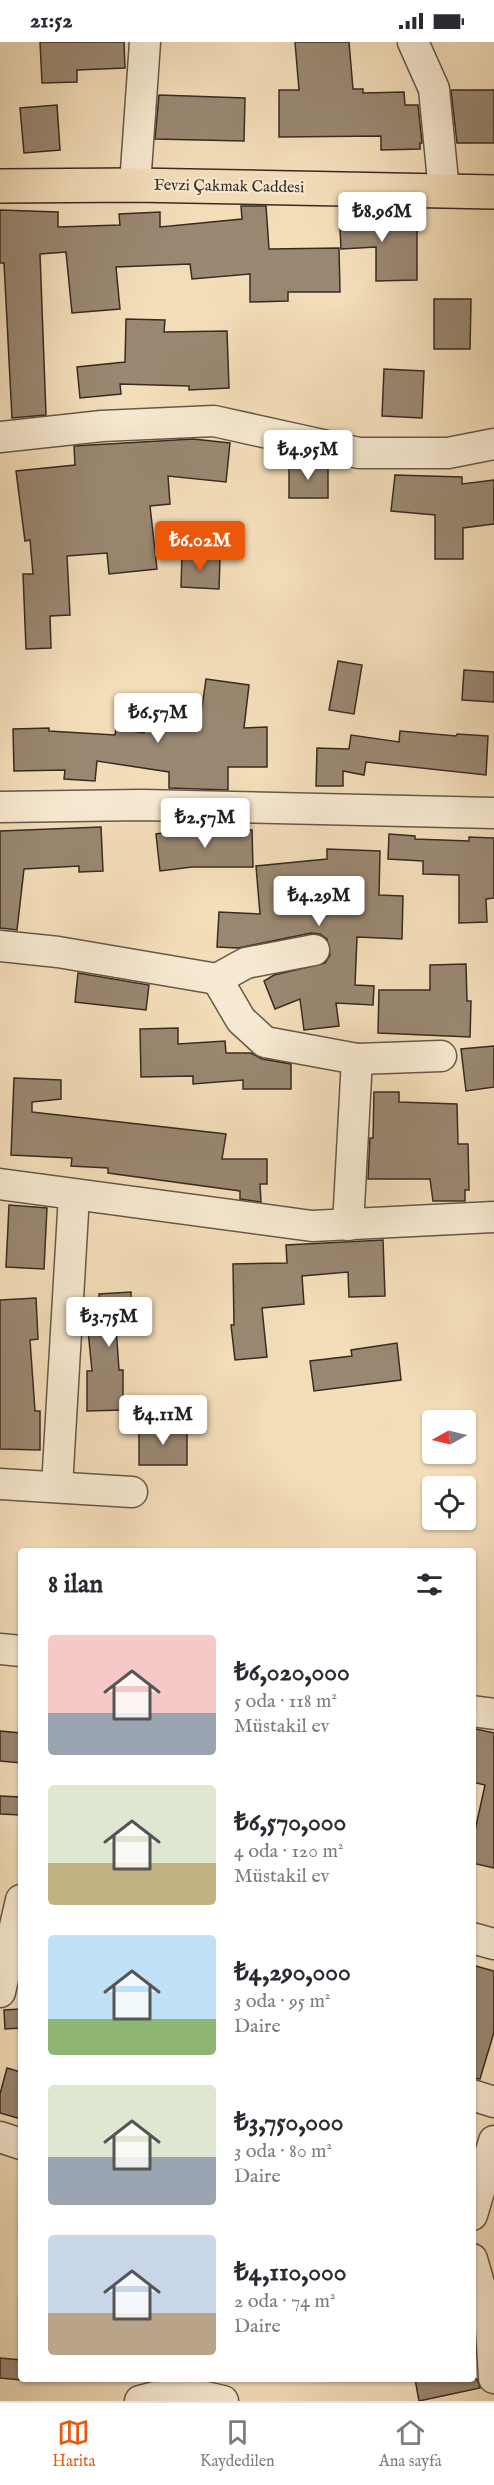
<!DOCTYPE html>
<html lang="tr">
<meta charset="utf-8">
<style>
:root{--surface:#fff;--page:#f7f7f7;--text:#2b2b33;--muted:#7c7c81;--line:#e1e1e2;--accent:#ea580c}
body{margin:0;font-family:"IM FELL English",serif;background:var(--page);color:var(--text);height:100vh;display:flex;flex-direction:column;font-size:22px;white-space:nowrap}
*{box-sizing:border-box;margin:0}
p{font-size:20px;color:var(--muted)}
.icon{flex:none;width:33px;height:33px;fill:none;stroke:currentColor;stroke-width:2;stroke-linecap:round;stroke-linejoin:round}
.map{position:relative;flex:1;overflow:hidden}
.details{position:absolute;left:18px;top:1506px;width:458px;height:834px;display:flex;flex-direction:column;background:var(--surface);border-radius:6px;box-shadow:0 2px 4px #0004}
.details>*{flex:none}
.needle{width:39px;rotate:262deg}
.buttons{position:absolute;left:422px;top:1368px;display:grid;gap:12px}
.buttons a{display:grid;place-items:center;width:54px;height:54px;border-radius:6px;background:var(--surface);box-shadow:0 2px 4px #0004;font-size:30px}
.price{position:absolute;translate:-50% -51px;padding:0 14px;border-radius:6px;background:#fff;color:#222;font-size:20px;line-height:39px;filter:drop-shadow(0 2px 3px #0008)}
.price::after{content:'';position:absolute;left:50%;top:36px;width:18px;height:14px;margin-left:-9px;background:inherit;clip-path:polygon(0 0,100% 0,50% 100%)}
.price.on{background:var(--accent);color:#fff}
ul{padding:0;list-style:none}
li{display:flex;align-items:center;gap:18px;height:150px;padding:0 30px}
li span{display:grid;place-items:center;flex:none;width:168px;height:120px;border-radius:6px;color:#555}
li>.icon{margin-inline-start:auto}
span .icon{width:72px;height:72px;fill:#fffc;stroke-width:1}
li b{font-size:26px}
h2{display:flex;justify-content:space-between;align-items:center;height:72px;padding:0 30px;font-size:26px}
.status{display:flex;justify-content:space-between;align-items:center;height:42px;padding:0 30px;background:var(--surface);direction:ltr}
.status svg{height:16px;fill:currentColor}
.tabs{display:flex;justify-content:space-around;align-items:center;height:84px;border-top:2px solid var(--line);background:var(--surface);font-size:16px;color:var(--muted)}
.tabs a{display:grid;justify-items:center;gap:3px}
.tabs .on{color:var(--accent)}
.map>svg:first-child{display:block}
.building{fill:#9a8872;stroke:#382b24;stroke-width:1.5}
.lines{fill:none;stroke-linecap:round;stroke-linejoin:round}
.minor-casing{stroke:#67584a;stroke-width:33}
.major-casing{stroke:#382b24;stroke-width:36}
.minor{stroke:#f8ead2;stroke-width:30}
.major{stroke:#f4deba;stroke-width:33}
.labels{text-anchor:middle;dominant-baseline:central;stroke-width:4.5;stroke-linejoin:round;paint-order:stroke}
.street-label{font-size:16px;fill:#382b24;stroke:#f8ead2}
</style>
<div class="status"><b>21:52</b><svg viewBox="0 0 49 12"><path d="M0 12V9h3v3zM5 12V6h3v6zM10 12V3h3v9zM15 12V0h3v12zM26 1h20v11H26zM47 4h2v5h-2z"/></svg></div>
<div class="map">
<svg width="494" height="2359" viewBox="0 0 494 2359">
<rect width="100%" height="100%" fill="#f4deba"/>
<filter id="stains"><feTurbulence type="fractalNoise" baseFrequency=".00333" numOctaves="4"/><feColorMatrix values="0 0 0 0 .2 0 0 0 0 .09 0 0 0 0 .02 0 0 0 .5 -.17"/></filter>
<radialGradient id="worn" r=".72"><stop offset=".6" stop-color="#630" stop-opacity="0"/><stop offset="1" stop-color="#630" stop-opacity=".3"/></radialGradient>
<!-- building -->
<g class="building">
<polygon points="40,0 124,0 125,26 77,28 77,40 42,41"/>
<polygon points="295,0 349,0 353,47 363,47 363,51 404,50 405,63 418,63 422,101 420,101 420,107 381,108 381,94 279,95 279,48 299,48"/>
<polygon points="451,48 494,48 494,101 457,101"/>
<polygon points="159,53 245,56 244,99 155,97"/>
<polygon points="57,63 60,108 24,111 20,66"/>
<polygon points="241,164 266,164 269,207 339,206 340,250 288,250 288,259 250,260 250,232 192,237 190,222 116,225 120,267 72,271 66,210 40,212 46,373 12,376 4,221 0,221 0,168 58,170 58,185 120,183 119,172 160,170 160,185 242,177"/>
<polygon points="339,166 368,166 369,180 417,180 417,238 376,239 376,205 341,207"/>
<polygon points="434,257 471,257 470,307 434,307"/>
<polygon points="126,277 165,278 164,290 227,289 229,346 189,348 189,344 120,342 121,352 80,356 77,325 125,320"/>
<polygon points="384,327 424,329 422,376 382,374"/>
<polygon points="193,397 230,401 226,440 168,434 170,462 150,464 157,527 109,532 107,511 67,514 70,573 50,574 51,606 26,607 23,532 33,532 30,498 25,499 16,429 75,423 74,404"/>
<polygon points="289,421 328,422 328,456 289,456"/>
<polygon points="395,433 462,435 462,442 494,438 494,482 463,486 463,517 435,517 435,473 391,469"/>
<polygon points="182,513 220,515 219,547 181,545"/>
<polygon points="338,619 362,623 354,672 329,668"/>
<polygon points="464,628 494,630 494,660 462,658"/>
<polygon points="206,637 249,643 244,686 267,685 267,725 228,725 228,748 169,746 169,730 97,719 95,739 64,737 65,728 14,729 13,687 49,686 49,689 115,693 116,687 144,691 149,669 200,679"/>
<polygon points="400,689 456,694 457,692 488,694 486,733 366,720 364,733 343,729 343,744 316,744 317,706 349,707 351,693 399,700"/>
<polygon points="101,785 103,829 79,830 79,824 24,827 17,888 0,886 0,789"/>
<polygon points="197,786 198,789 252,788 253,825 192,825 160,829 156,792"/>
<polygon points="389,792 415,794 415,797 469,799 469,795 494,796 494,856 486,857 487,880 459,881 459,833 423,832 423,819 388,817"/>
<polygon points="327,807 380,809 379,853 403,854 402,897 357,895 355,943 374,944 373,963 336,961 339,984 304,988 300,957 275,967 264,939 274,933 325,921 330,913 327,897 320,892 311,891 238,906 217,905 219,870 260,872 256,824 327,817"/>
<polygon points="466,922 467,959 471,959 470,995 378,991 379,948 430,948 430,923"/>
<polygon points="78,931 149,943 146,968 75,960"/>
<polygon points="178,986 178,1002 225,999 226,1011 251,1011 262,1017 291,1022 291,1047 243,1047 243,1038 193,1042 193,1034 141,1035 140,987"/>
<polygon points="494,1004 494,1045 466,1049 461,1007"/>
<polygon points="14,1036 61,1038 61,1057 32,1060 32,1070 226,1092 222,1117 267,1117 267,1142 260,1142 261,1160 240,1157 240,1149 108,1131 108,1126 71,1124 72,1116 11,1113"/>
<polygon points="374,1050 399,1050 399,1060 457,1062 458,1102 468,1102 469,1148 465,1148 465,1159 433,1159 430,1137 368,1137 370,1096 373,1096"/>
<polygon points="9,1163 47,1166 44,1227 6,1225"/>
<polygon points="383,1198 385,1254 349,1255 348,1230 302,1234 304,1262 262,1266 267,1315 235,1318 231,1283 234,1283 233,1222 287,1221 286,1203"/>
<polygon points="131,1250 131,1258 145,1258 145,1285 116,1285 119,1328 123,1328 123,1368 87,1369 87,1329 92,1329 86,1268 99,1267 99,1252"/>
<polygon points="36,1256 38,1297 30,1298 35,1369 40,1369 40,1408 0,1407 0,1258"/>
<polygon points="397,1301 401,1338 314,1349 310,1319 352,1314 351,1308"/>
<rect x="139" y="1386" width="48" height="37"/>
<polygon points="472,1686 494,1691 494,1826 472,1821 472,1802 485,1743 472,1740"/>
<polygon points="0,1689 21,1691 21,1721 0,1719"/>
<polygon points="0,1754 21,1755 21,1773 0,1772"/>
<polygon points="472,1923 494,1929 494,1990 480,2037 472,2036"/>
<polygon points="21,1967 21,1986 5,1987 4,1968"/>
<polygon points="7,2026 21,2030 21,2077 0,2071 0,2052"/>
<polygon points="0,2316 21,2318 21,2338 0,2336"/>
<polygon points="415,2337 477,2337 480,2346 419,2359"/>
</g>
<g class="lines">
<defs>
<g id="minor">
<polyline points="413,0 434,47 444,149"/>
<polyline points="135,143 145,0"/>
<polyline points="0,395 102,384 214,379 359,411 448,411 494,402"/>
<polyline points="0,765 142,763 494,771"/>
<polyline points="0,904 58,910 217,937 246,921 314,908"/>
<polyline points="217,937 241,978 265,1000 357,1017 441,1014"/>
<polyline points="0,1142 312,1184 494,1175"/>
<polyline points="348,1183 357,1017"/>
<polyline points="0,1442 132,1450"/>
<polyline points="57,1445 74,1153"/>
<polyline points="0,1607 21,1609"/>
<polyline points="472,1669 494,1672"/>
<polyline points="472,1896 494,1902"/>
<polyline points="0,1950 21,1858"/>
<polyline points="472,2053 494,2060"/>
<polyline points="0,2095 21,2102"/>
<polyline points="472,2173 494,2099"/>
<polyline points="472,2217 489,2277"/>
<polyline points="494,2253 491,2286 494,2336"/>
<polyline points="140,2359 178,2349 223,2359"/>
</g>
<polyline id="major" points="0,144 135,143 494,150"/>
</defs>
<!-- minor casing -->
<use href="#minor" class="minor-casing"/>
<!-- major casing -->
<use href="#major" class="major-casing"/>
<!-- minor -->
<use href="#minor" class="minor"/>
<!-- major -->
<use href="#major" class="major"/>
</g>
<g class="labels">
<!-- street labels -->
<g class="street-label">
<text transform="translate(229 145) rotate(1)">Fevzi Çakmak Caddesi</text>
</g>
</g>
<rect width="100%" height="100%" filter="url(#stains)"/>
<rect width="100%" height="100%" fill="url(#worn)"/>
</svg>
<div class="buttons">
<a><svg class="needle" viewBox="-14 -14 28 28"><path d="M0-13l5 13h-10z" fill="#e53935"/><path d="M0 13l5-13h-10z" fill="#7c7c81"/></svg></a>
<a><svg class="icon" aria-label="locate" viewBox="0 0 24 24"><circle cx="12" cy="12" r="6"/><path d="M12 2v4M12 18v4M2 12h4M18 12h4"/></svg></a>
</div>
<b class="price" style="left:382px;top:201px">₺8.96M</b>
<b class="price" style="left:308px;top:439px">₺4.95M</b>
<b class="price on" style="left:200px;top:530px">₺6.02M</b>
<b class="price" style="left:158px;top:702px">₺6.57M</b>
<b class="price" style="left:205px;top:807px">₺2.57M</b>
<b class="price" style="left:319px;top:885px">₺4.29M</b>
<b class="price" style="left:109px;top:1306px">₺3.75M</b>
<b class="price" style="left:163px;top:1404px">₺4.11M</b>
<section class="details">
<h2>8 ilan<svg class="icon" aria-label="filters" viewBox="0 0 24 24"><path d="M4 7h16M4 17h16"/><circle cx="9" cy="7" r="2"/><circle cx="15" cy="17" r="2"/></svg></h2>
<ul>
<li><span style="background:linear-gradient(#f6c9c9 65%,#9aa5b1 0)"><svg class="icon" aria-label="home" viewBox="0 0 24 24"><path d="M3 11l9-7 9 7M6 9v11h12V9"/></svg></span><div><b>₺6,020,000</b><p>5 oda · 118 m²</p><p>Müstakil ev</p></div></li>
<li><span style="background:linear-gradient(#dfe7d0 65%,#c2b280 0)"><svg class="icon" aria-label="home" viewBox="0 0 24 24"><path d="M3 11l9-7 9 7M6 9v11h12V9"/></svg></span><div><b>₺6,570,000</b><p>4 oda · 120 m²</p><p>Müstakil ev</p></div></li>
<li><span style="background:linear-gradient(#bfe0f5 70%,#8fb573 0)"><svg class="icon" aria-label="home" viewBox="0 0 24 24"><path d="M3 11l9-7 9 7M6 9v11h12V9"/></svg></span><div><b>₺4,290,000</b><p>3 oda · 95 m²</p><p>Daire</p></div></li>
<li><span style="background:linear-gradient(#dfe7d0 60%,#9aa5b1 0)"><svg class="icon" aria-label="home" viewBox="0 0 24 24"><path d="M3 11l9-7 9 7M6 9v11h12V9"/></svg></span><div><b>₺3,750,000</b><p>3 oda · 80 m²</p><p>Daire</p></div></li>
<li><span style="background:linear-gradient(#c9d6e8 65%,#b9a48a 0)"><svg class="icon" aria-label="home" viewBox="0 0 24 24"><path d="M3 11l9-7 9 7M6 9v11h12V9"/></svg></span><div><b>₺4,110,000</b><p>2 oda · 74 m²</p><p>Daire</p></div></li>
</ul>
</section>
</div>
<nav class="tabs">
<a class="on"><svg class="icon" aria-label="map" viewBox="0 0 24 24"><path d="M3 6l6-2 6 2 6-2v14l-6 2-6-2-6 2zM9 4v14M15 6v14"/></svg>Harita</a>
<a><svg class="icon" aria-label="saved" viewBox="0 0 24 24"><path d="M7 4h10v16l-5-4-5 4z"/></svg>Kaydedilen</a>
<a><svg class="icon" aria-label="home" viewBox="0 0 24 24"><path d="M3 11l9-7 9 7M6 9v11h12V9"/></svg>Ana sayfa</a>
</nav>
